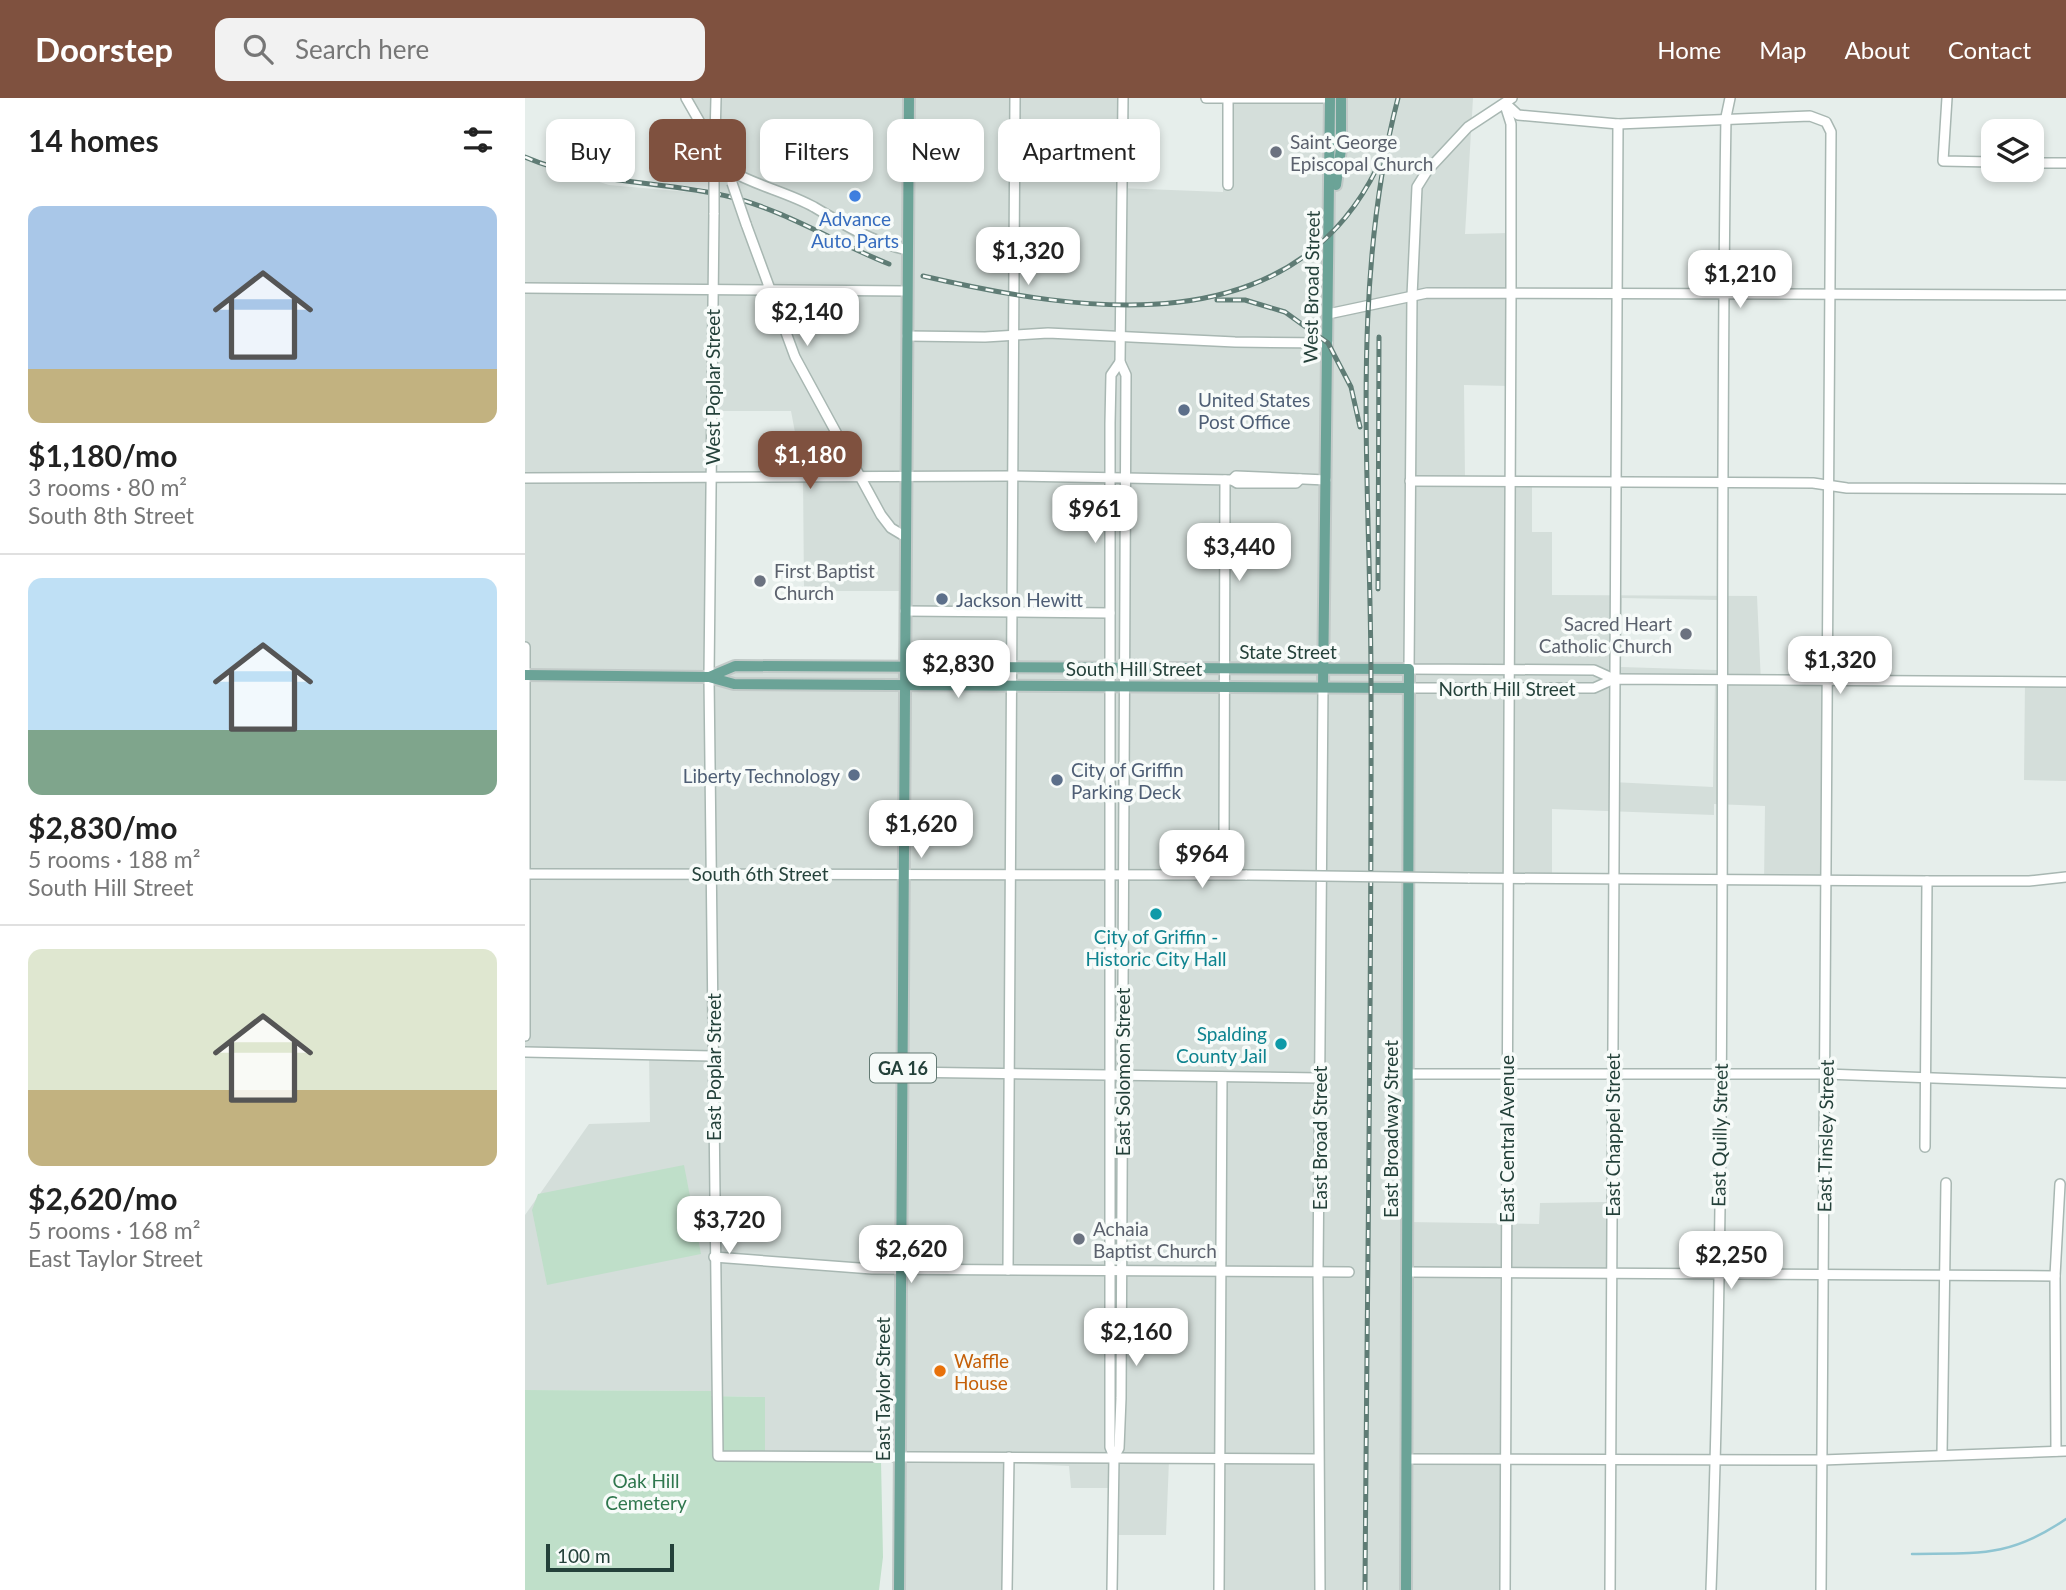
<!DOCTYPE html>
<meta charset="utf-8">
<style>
:root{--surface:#fff;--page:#f2f2f2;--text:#222;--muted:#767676;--line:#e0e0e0;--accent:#7f513f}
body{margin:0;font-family:Lato,sans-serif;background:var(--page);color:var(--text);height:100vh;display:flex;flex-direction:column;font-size:26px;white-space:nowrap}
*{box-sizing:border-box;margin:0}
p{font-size:23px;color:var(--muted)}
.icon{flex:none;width:38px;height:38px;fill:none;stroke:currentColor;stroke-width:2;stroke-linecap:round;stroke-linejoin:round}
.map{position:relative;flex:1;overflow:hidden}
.drawer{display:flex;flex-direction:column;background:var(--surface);width:525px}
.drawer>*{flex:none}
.top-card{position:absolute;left:21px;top:21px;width:665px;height:63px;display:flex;gap:14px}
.controls{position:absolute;left:1456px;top:21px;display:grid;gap:14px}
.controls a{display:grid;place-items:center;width:63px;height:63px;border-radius:14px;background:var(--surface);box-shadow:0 4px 10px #0003;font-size:35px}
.scale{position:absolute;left:21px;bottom:18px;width:128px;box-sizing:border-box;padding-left:7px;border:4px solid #24413a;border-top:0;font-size:19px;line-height:24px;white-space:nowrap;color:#24413a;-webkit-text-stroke:5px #f7fbf9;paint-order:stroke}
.price{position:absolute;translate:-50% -60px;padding:0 16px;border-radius:14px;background:#fff;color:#222;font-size:23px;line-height:46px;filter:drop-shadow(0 2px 4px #0008)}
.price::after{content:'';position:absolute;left:50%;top:42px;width:21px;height:16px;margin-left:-10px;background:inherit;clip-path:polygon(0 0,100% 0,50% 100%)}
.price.on{background:var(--accent);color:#fff}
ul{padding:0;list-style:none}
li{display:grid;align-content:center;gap:14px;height:371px;padding:0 28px}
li+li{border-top:2px solid var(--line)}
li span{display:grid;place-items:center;height:217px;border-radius:14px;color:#555}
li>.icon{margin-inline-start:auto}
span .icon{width:126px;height:126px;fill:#fffc;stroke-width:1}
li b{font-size:30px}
h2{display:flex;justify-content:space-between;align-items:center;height:84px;padding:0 28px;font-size:30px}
.tag{padding:0 24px;border-radius:14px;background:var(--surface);box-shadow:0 4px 10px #0003;font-size:24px;line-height:63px}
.tag.on{background:var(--accent);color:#fff}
header{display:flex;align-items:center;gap:42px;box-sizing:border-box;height:98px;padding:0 35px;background:var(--accent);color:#fff}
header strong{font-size:33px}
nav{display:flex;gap:38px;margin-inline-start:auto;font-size:24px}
.search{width:490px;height:63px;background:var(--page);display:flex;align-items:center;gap:18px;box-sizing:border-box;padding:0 24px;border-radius:14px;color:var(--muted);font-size:26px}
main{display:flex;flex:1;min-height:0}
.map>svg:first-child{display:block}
.built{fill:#d4deda;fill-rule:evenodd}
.green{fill:#bfdfc9}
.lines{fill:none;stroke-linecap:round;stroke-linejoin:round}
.stream{stroke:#8fc5d2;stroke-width:2.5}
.minor-casing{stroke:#a8b7b2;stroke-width:12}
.major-casing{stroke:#c2cac8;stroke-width:14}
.minor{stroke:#fff;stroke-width:9}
.major{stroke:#6ba397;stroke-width:10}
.rail-casing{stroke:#5f7c75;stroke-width:5}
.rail{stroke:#f7fbf9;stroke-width:2.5;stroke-dasharray:8;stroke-linecap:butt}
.minor-bridge-casing{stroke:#a8b7b2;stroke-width:12;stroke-linecap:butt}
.minor-bridge{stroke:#fff;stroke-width:9}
.worship-dot{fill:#6b7280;stroke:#f7fbf9;stroke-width:2.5}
.shop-dot{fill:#3f7fe0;stroke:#f7fbf9;stroke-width:2.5}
.service-dot{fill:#5c6f8a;stroke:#f7fbf9;stroke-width:2.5}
.culture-dot{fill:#0f9aa8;stroke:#f7fbf9;stroke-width:2.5}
.food-dot{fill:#e8710a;stroke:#f7fbf9;stroke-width:2.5}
.labels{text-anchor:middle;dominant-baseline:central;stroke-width:7;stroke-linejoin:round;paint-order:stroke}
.shield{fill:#f7fbf9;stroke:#637973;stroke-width:2}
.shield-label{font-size:18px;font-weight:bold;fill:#24413a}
.worship-label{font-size:19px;fill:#5b616d;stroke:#f7fbf9;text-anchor:start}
.shop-label{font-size:19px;fill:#366cbe;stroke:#f7fbf9}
.street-label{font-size:19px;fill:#24413a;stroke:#f7fbf9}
.service-label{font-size:19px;fill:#4e5e75;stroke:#f7fbf9;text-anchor:start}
.culture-label{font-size:19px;fill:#0d838f;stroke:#f7fbf9}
.food-label{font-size:19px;fill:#c56008;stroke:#f7fbf9;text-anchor:start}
.park-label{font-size:19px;fill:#2f774e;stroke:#f7fbf9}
</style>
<header>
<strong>Doorstep</strong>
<div class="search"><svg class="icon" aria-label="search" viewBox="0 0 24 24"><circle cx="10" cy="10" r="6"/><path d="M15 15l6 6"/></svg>Search here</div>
<nav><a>Home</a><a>Map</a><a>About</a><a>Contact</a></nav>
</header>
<main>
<section class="drawer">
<h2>14 homes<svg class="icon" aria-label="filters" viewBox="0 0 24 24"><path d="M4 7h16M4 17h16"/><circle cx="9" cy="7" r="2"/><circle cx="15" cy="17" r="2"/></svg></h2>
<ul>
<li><span style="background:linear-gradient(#a9c7e8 75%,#c2b280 0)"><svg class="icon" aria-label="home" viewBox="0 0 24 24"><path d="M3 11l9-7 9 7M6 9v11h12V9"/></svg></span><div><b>$1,180/mo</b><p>3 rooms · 80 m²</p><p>South 8th Street</p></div></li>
<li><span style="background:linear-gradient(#bfe0f5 70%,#7fa58c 0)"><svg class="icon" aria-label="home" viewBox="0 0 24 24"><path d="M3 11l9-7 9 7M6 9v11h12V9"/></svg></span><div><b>$2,830/mo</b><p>5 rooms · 188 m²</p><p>South Hill Street</p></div></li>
<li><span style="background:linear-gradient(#dfe7d0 65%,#c2b280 0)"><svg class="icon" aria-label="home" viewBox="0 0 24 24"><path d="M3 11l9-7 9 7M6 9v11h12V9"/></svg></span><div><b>$2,620/mo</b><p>5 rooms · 168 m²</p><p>East Taylor Street</p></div></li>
</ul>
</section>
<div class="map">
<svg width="1541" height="1492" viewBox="0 0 1541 1492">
<rect width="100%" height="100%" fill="#e6eeeb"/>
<!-- built -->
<g class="built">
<path d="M159,0H593L594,90L698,94L702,0H948L940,136L984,135L985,288L939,287L940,381L1007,382V434H1027V497L1232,498L1236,585H1301L1300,786L1239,785L1240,708L1189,706V717L1027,711V783L884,781L882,1124L1014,1126L1015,1105L1082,1104L1081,1179H975V1492H690L692,1364L644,1362L641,1437H590L589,1390H546L544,1368L480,1365L479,1492H378L381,1363H240L239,1299L186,1298V1293L0,1292V1117L64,1026L125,1024L124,957L0,953V60L84,87L186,96L189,50ZM186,313H266L278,377L279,493H382V569L180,573V371ZM1097,500L1193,502L1192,572L1096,569ZM1089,579L1190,583L1188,689L1087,684Z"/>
<polygon points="1541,580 1541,683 1499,682 1500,581"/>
</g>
<!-- green -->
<g class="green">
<polygon points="159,1067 176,1156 22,1187 7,1112 13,1096"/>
<polygon points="0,1292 186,1293 186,1298 240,1299 240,1363 356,1363 358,1459 354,1492 0,1492"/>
</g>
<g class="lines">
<!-- stream -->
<path class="stream" d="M1387,1456C1453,1455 1484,1460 1541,1421"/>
<defs>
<g id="minor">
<polyline points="161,0 205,77"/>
<polyline points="681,0 805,0"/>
<polyline points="703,0 703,87"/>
<polyline points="987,0 943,29 902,73 892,89 887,198 884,571 1069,572 1089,581"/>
<polyline points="1422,0 1418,63 1468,64"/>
<polyline points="980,5 993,17 1093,26 1285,18 1301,24 1306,34 1296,1492"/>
<polyline points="1507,65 1541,65"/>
<path d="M204,72C231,88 262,94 289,109C319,127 348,144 382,152"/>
<polyline points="189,81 191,0"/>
<polyline points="189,115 184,579 193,1358 793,1361"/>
<polyline points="221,126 270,259 356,417 366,430 381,439"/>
<polyline points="0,190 382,193"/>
<polyline points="803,216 902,195 1541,197"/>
<polyline points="382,238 460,239 523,235 710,244 803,245"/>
<polyline points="0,380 487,378 707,382 711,378 801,382"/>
<polyline points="707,382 712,385 771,385 775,381"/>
<polyline points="885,383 1288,385 1322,390 1541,391"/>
<polyline points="380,513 585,515"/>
<polyline points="0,549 0,938"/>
<polyline points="884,590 1069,590 1089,581 1541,584"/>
<polyline points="699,754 700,382"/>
<polyline points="0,776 722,777"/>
<polyline points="943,780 1402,783 1504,783 1541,779"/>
<polyline points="0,954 187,958"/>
<polyline points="378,974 794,980"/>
<polyline points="882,976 1301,976 1541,985"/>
<polyline points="1400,1049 1402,783"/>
<polyline points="189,1159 347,1171 824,1174"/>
<polyline points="483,1172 490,0"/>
<polyline points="883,1174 1530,1178"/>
<polyline points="1531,1353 1530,1178 1535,1086"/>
<polyline points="1417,1356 1421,1085"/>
<polyline points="589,1359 594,1350 596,1300 601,277 595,264 598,0"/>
<polyline points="882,1361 1297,1362 1541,1353"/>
<polyline points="482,1492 484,1359"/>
<polyline points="587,1492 589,1359 585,1349 585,325 586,277 595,264"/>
<polyline points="694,1492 697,979"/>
<polyline points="795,1492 793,1174 798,589"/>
<polyline points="980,1492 986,197 986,26 980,7"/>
<polyline points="1085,1492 1093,26"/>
<path d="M1186,1492C1204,1001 1193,510 1201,19L1205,0"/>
</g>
<g id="major">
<polyline points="811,87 816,51 816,0"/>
<polyline points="0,577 184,579 209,586 884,590"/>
<polyline points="184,579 210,568 884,571 881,1492"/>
<polyline points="798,589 805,0"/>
<polyline points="374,1492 384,0"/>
</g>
</defs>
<!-- minor casing -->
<use href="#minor" class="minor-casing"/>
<!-- major casing -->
<use href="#major" class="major-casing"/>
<!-- minor -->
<use href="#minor" class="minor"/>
<!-- major -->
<use href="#major" class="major"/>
<defs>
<g id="rail">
<path d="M0,59C65,87 138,82 206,99C261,113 311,145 364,166"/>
<path d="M398,178C558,215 765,247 852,70"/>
<polyline points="692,202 720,202 760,214 803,245 826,289 835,329"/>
<polyline points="853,491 854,239"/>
<path d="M840,1492C842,1189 847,886 846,583C846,390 824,189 873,0"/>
</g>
</defs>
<!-- rail casing -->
<use href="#rail" class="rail-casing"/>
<!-- rail -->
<use href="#rail" class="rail"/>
<defs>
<g id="minor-bridge">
<polyline points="207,85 221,126"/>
<polyline points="189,115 189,81"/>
<polyline points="722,777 943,780"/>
</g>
</defs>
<!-- minor-bridge casing -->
<use href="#minor-bridge" class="minor-bridge-casing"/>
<!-- minor-bridge -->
<use href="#minor-bridge" class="minor-bridge"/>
</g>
<!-- markers -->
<g class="worship-dot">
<circle cx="751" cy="54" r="7"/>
<circle cx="235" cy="483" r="7"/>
<circle cx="1161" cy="536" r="7"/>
<circle cx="554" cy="1141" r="7"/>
</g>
<circle class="shop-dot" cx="330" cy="98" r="7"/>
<g class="service-dot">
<circle cx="659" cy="312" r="7"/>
<circle cx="417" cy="501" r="7"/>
<circle cx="329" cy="677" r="7"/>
<circle cx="532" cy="682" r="7"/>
</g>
<g class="culture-dot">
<circle cx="631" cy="816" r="7"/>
<circle cx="756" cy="946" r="7"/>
</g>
<circle class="food-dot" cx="415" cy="1273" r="7"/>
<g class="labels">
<!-- shield labels -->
<rect class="shield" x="345" y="955.5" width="66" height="29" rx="5"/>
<g class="shield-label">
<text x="378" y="970">GA 16</text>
</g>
<!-- worship labels -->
<g class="worship-label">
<text x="765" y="43">Saint George<tspan x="765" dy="22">Episcopal Church</tspan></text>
<text x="249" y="472">First Baptist<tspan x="249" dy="22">Church</tspan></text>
<text x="1147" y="525" text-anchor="end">Sacred Heart<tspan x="1147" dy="22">Catholic Church</tspan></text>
<text x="568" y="1130">Achaia<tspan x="568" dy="22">Baptist Church</tspan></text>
</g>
<!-- shop labels -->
<g class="shop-label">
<text x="330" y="120">Advance<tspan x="330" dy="22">Auto Parts</tspan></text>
</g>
<!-- street labels -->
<g class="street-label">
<text transform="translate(786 189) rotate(-89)">West Broad Street</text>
<text transform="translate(187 289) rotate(-90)">West Poplar Street</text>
<text x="763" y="553">State Street</text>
<text x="609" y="570">South Hill Street</text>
<text x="982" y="590">North Hill Street</text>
<text x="235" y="775">South 6th Street</text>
<text transform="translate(188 969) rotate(-90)">East Poplar Street</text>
<text transform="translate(597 974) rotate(-90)">East Solomon Street</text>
<text transform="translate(865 1031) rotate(-90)">East Broadway Street</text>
<text transform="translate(1087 1037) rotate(-90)">East Chappel Street</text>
<text transform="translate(1194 1037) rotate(-89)">East Quilly Street</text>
<text transform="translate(1300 1038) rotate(-89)">East Tinsley Street</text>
<text transform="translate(794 1040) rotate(-90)">East Broad Street</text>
<text transform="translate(981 1041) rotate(-90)">East Central Avenue</text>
<text transform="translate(357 1291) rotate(-90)">East Taylor Street</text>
</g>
<!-- service labels -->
<g class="service-label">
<text x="673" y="301">United States<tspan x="673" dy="22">Post Office</tspan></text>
<text x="431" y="501">Jackson Hewitt</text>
<text x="546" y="671">City of Griffin<tspan x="546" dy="22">Parking Deck</tspan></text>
<text x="315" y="677" text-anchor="end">Liberty Technology</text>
</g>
<!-- culture labels -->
<g class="culture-label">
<text x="631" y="838">City of Griffin -<tspan x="631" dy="22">Historic City Hall</tspan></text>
<text x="742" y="935" text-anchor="end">Spalding<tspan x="742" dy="22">County Jail</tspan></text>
</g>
<!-- food labels -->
<g class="food-label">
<text x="429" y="1262">Waffle<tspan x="429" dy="22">House</tspan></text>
</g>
<!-- park labels -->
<g class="park-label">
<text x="121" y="1382">Oak Hill<tspan x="121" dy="22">Cemetery</tspan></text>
</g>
</g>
</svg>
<div class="controls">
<a><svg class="icon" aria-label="layers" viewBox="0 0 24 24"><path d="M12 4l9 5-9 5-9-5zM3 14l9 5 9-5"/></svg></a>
</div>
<div class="scale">100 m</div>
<b class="price" style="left:503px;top:189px">$1,320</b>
<b class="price" style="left:1215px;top:212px">$1,210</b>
<b class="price" style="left:282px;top:250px">$2,140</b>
<b class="price on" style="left:285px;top:393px">$1,180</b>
<b class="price" style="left:570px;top:447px">$961</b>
<b class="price" style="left:714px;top:485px">$3,440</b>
<b class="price" style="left:1315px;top:598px">$1,320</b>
<b class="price" style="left:433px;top:602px">$2,830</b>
<b class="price" style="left:396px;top:762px">$1,620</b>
<b class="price" style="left:677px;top:792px">$964</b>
<b class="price" style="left:204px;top:1158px">$3,720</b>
<b class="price" style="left:386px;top:1187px">$2,620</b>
<b class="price" style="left:1206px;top:1193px">$2,250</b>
<b class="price" style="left:611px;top:1270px">$2,160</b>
<div class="top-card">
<a class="tag">Buy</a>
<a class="tag on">Rent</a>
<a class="tag">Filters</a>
<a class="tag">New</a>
<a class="tag">Apartment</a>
</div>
</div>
</main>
